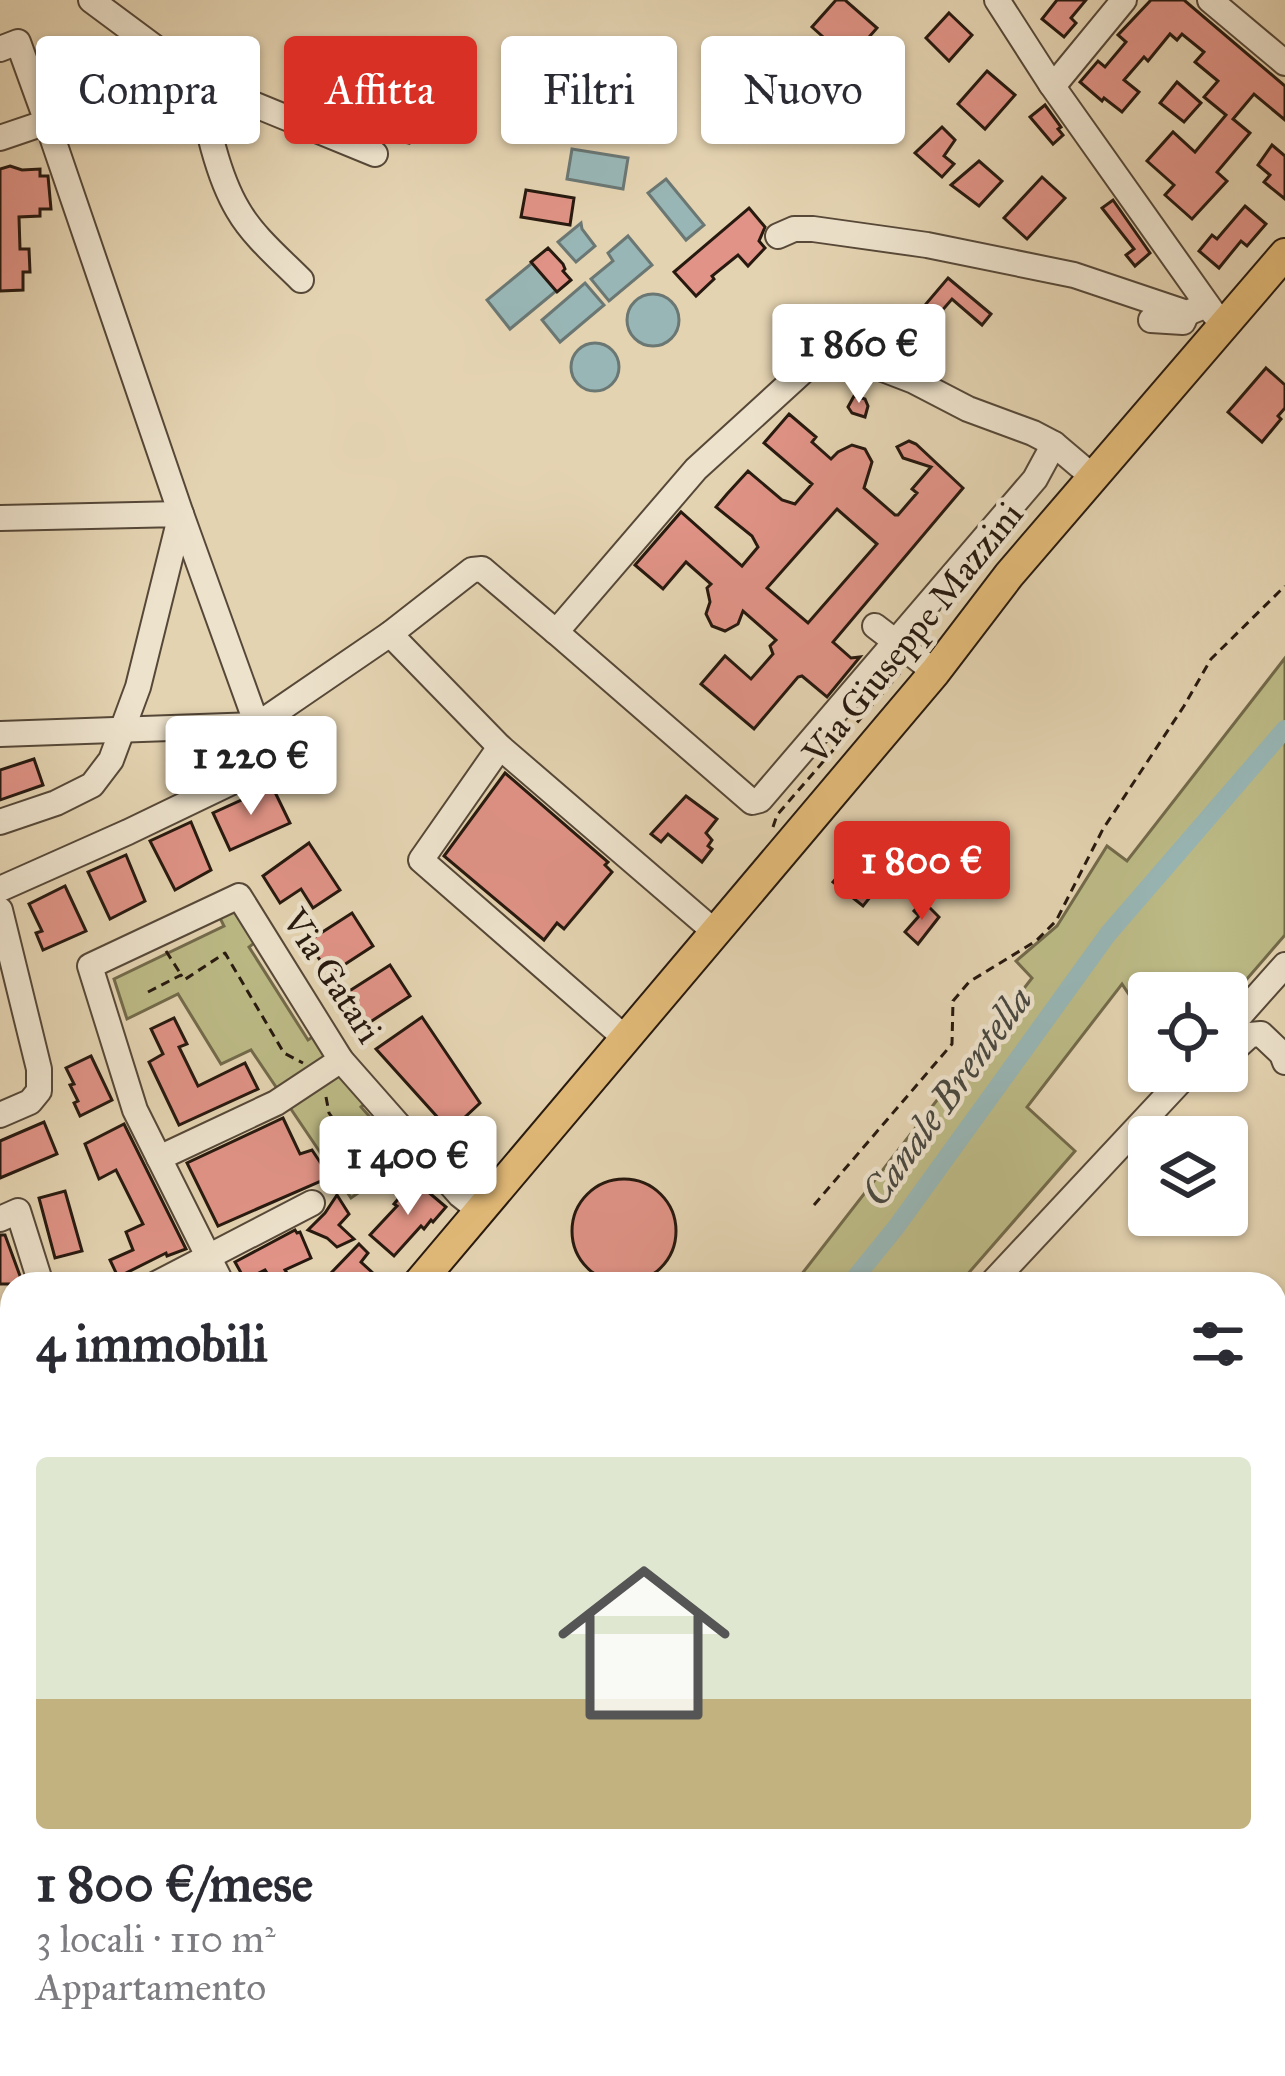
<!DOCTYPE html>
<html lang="it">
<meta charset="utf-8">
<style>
:root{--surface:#fff;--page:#f2f2f3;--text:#2b2b33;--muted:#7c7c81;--accent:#d93025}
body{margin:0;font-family:"IM FELL Great Primer",serif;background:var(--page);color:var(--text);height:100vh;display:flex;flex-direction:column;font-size:45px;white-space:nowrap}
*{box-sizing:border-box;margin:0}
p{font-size:39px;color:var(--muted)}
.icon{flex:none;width:66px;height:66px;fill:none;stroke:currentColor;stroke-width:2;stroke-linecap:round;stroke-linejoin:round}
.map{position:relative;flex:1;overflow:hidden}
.panel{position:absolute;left:0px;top:1272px;width:1287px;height:804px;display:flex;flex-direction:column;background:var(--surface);border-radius:36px 36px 0 0;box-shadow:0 3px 9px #0004}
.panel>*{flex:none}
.hud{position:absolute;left:36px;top:36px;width:1215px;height:108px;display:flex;gap:24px}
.fabs{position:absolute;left:1128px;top:972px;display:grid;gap:24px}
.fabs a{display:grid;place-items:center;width:120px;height:120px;border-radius:12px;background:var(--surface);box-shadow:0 3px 9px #0004;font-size:60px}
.price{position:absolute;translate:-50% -102px;padding:0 27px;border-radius:12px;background:#fff;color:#222;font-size:39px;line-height:78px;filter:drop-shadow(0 3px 6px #0008)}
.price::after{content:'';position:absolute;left:50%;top:72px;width:36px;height:27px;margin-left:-18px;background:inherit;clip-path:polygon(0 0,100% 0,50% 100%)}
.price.active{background:var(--accent);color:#fff}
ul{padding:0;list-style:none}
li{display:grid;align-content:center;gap:24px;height:636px;padding:0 36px}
li span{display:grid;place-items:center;height:372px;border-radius:12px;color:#555}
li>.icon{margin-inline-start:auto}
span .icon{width:216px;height:216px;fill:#fffc;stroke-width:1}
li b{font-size:51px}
h2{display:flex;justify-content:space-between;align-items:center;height:144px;padding:0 36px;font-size:51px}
.pill{padding:0 42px;border-radius:12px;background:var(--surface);box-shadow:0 3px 9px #0004;font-size:42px;line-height:108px}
.pill.active{background:var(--accent);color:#fff}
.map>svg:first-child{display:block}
.green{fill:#bcba86;stroke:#726a4a;stroke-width:3}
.water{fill:#98b6b5;stroke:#6b7773;stroke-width:3}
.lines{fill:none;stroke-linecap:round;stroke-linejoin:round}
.canal{stroke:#98b6b5;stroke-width:18}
.building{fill:#e09386;stroke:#27190f;stroke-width:3;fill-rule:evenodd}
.minor-casing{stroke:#564838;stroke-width:28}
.major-casing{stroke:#27190f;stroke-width:34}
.path{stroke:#27190f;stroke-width:3;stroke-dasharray:9 6;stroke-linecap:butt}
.minor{stroke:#ede2cc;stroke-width:24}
.major{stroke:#e2ba78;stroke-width:30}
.labels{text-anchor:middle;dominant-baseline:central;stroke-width:9;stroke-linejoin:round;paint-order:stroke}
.street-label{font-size:36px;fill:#27190f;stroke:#ede2cc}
.water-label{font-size:39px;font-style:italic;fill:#494841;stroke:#ede2cc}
</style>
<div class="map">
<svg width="1285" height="2076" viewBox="0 0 1285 2076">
<rect width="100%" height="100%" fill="#e4d3b1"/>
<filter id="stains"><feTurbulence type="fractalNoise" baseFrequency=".00167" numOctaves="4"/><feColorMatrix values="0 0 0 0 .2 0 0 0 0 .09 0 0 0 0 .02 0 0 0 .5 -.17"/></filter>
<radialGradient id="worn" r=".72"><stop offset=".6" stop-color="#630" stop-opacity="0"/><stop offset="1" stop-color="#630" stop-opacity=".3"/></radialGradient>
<!-- green -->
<g class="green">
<polygon points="1285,658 1285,935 1227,1002 1227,993 1149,993 1149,1025 1122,984 1027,1107 1075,1151 959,1284 794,1284 1032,978 1016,961 1057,926 1107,846 1127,861"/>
<polygon points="237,907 258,940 249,947 308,1040 317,1034 368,1101 361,1107 395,1145 402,1140 446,1188 441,1192 406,1160 351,1198 251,1050 221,1064 178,994 127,1019 114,979 224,926 219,916"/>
<polygon points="116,2064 170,2064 166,2076 110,2076"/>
</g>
<!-- water -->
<g class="water">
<polygon points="572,149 628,158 623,189 567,179"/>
<polygon points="666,179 704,225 686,240 648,193"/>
<polygon points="581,223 582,229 595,246 576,262 558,242"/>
<polygon points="628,236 652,265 609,301 591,279 613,261 608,253"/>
<polygon points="532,263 556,291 510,329 487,300"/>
<polygon points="585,283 604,305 560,342 542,320"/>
<circle cx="653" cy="320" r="26"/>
<circle cx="595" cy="367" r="24"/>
</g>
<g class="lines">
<!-- canal -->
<g class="canal">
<polyline points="850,1284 897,1226 1108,934 1285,729"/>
<polyline points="135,2076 140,2064"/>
</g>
</g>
<!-- building -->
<g class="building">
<polygon points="836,0 845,0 877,28 849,60 812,27"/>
<polygon points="1057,0 1086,0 1071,18 1076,23 1064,37 1042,19"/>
<polygon points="1151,0 1184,0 1285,86 1285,120 1254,94 1233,119 1250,133 1217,172 1227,181 1192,219 1165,195 1174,185 1147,161 1173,132 1195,152 1226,115 1204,97 1218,81 1195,62 1204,52 1182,34 1177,40 1170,34 1148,61 1144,57 1124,80 1139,92 1122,112 1104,98 1102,101 1080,82 1098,61 1105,67 1126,42 1118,35"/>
<polygon points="949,13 972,35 949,61 926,38"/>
<polygon points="987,71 1015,95 985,129 958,104"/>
<polygon points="1177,82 1201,103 1184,122 1160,103"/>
<polygon points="1045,105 1061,127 1058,129 1063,135 1053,144 1030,117"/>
<polygon points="383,124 411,130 409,143 381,138"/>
<polygon points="942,127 955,140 944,156 954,164 942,177 915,153"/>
<polygon points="1272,145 1285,156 1285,199 1264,182 1270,175 1258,165"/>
<polygon points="979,161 1002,181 979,206 951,185"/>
<polygon points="10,166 22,170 40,169 40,176 48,176 51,209 40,209 40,216 19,217 20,249 29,249 30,272 23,272 23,290 0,291 0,169"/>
<polygon points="1042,177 1065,198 1027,239 1004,218"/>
<polygon points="526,190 574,198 570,225 521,217"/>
<polygon points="1113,200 1150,253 1135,266 1126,255 1134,249 1102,208"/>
<polygon points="1245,206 1266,224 1247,246 1241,241 1219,268 1199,251 1212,235 1217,239"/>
<polygon points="749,208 765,227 759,241 765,248 748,266 738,255 712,276 714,279 696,296 674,272"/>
<polygon points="548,248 563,264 565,269 563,271 571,280 557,292 531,262"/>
<polygon points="948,278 991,314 982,325 952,299 926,329 914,318"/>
<polygon points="1266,368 1285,385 1285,408 1278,416 1281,419 1262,442 1228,412"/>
<polygon points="854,396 865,399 868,406 865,417 852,413 848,407"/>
<path d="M789,414L816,437L812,442L831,459L838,452L852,445L865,449L872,462L864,488L895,515H898L917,493L912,489L931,467L903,458L897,447L909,441L916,444L963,488L833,642L851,658L860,657L827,697L802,676L798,677L754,729L701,684L725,656L751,679L773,654L770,646L776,640L743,611L738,624L725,631L712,626L706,614L710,602L707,588L711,584L686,562L663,589L635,565L681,512L742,566L758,547L752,536L716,507L727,494L748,471L782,500L795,504L812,484L764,443ZM837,509L877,544L808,623L767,588Z"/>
<polygon points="34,759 43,785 0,800 0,770"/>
<polygon points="505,773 608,862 605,865 612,872 564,929 557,923 544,940 444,856"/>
<polygon points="272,786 290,823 230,850 213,813"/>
<polygon points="686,796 717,819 706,833 712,840 708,846 712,849 702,862 668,834 661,842 651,834"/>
<polygon points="191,822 211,870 175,890 150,841"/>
<polygon points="309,843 340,890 313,908 301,889 280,903 263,876"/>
<polygon points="863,846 892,870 863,906 833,882"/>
<polygon points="126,855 145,901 110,919 88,872"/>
<polygon points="65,886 86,931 43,950 36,933 42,931 29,904"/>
<polygon points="923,901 939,917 918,944 905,932 919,916 914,911"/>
<polygon points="352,913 373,946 330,974 307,942"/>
<polygon points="390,965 410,996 361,1028 340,997"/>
<polygon points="422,1017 480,1103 450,1131 376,1049"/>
<polygon points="174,1018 187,1044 179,1047 198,1086 245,1063 258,1089 179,1125 149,1062 163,1054 151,1029"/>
<polygon points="91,1056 112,1100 80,1116 74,1103 78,1101 70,1085 74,1084 66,1068"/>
<polygon points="283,1118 300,1154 312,1150 330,1177 218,1226 187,1163"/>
<polygon points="44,1122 57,1154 0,1178 0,1141"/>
<polygon points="124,1124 186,1249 167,1256 166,1253 118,1277 110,1260 133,1250 126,1232 143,1224 116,1170 99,1179 85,1144"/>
<circle cx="624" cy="1231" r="52"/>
<polygon points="414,1180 446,1207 433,1222 431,1220 424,1229 421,1226 394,1256 370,1235 397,1206 394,1204"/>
<polygon points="65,1191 82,1251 55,1258 39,1198"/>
<polygon points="337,1195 349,1214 339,1225 354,1239 337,1247 327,1238 308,1230 325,1213"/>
<polygon points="295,1230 297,1233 300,1232 311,1258 285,1270 294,1284 274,1284 265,1270 245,1280 235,1262"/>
<polygon points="0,1235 5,1235 23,1284 0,1284"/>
<polygon points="359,1244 368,1253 361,1262 374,1274 365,1284 342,1284 331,1273"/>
</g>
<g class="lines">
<defs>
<g id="minor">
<polyline points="91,0 204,84 375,154"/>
<polyline points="997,0 1051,84 1214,314"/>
<polyline points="1210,0 1285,63"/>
<polyline points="0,49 18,42 47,122"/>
<path d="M204,84C202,118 220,180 238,210C253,236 279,258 301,280"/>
<polyline points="1051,84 1059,79 1124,0"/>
<polyline points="0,138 47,122 181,514 257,725 390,634 472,570 482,569 556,632 696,469 823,353 836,351 914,381 968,409 1033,433 1054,444 1093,477"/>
<polyline points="778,236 794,229 813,229 927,245 1074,275 1187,313 1207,305"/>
<polyline points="1151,320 1183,322 1186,315"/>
<polyline points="0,518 181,514 138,687 111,760 92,785 56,803 0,822"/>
<polyline points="875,626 935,672"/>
<polyline points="556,632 752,802 760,800 1035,479 1054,444"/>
<polyline points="390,634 500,747 715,932"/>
<polyline points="0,734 257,725 269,758 265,766 128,832 0,889"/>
<polyline points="500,747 421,860 625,1038"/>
<polyline points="0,910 39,1069 39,1091 30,1102 0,1115"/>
<polyline points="1227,1030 1285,965"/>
<polyline points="1227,1056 1250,1035 1261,1034 1282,1054 1285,1062"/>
<polyline points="159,1158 276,1103 341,1060"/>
<polyline points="0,1219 18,1211 41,1284"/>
<polyline points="156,1284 312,1203"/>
<polyline points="222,1284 135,1110 90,966 239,896 341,1060 460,1195 480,1211"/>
<polyline points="991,1284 1190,1071"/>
<polyline points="0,1356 12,1350"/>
<polyline points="0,1471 12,1497"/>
<polyline points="0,1698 12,1717"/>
<polyline points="1275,1938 1285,1927"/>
<polyline points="748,2064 752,2076"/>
<polyline points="323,2076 334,2064"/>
<polyline points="1120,2076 1135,2064"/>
</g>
<g id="major">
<polyline points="418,1284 935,672 1009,575 1285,254"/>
<polyline points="0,1781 12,1767"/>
</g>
</defs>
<!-- minor casing -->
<use href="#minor" class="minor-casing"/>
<!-- major casing -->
<use href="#major" class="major-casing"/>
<!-- path -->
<g class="path">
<polyline points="773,827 777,815 900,673"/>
<polyline points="166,951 180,973"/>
<polyline points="148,992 181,975 184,980 225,953 284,1053 303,1063"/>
<polyline points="326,1097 329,1113 363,1162"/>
<polyline points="814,1205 952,1044 953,1001 969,982 1036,941 1056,921 1103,829 1184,706 1211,659 1285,586"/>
</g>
<!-- minor -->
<use href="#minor" class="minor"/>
<!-- major -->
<use href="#major" class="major"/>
</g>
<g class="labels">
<!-- street labels -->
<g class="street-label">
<text transform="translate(913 633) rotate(-51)">Via Giuseppe Mazzini</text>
<text transform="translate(332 976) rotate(57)">Via Gatari</text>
</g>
<!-- water labels -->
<g class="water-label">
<text transform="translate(947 1096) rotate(-54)">Canale Brentella</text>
</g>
</g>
<rect width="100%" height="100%" filter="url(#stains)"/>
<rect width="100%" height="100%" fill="url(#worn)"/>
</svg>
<div class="fabs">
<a><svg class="icon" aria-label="locate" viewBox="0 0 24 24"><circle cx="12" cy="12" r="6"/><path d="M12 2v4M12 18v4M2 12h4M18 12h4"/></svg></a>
<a><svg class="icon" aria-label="layers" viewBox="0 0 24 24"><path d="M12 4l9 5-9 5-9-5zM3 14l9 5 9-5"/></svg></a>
</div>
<b class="price" style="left:859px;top:406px">1 860 €</b>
<b class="price" style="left:251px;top:818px">1 220 €</b>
<b class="price active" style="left:922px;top:923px">1 800 €</b>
<b class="price" style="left:408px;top:1218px">1 400 €</b>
<div class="hud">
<a class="pill">Compra</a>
<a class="pill active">Affitta</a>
<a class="pill">Filtri</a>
<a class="pill">Nuovo</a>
</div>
<section class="panel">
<h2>4 immobili<svg class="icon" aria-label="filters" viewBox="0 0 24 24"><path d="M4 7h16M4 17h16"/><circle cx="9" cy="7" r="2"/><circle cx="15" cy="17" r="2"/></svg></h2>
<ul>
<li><span style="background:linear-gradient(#dfe7d0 65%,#c2b280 0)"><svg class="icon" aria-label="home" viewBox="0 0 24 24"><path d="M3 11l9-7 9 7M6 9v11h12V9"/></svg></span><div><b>1 800 €/mese</b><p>3 locali · 110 m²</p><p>Appartamento</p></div></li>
</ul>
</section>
</div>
